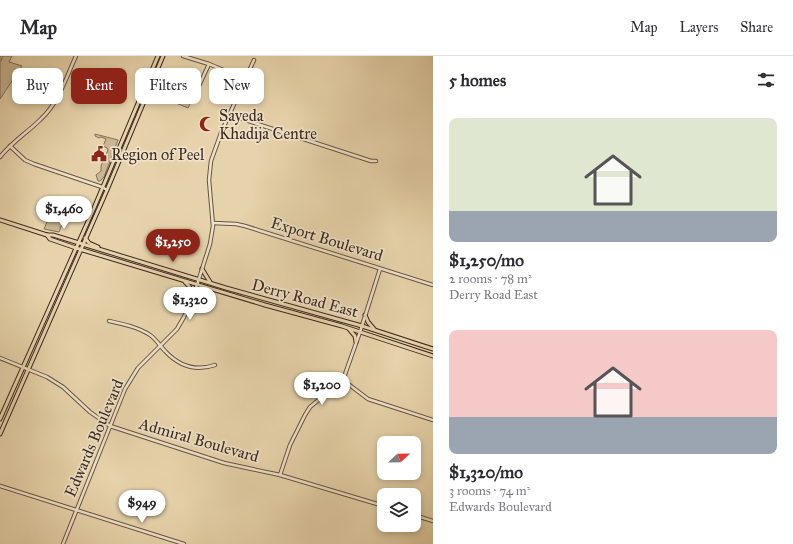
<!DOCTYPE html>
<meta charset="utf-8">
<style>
:root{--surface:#fff;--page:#f2f2f3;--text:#2b2b33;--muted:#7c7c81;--line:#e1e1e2;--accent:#8f2418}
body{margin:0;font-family:"IM FELL Great Primer",serif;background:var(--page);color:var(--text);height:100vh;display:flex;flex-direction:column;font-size:15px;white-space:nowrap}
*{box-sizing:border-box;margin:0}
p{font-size:13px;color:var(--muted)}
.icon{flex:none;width:22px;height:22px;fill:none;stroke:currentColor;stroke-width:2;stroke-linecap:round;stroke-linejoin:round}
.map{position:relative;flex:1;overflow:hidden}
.drawer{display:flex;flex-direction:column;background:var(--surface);width:360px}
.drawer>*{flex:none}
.banner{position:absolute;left:12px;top:12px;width:361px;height:36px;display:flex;gap:8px}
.needle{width:26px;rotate:68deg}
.tools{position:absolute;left:377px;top:380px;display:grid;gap:8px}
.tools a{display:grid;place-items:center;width:44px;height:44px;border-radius:8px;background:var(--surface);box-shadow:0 2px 6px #0003;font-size:20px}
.price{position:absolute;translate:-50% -34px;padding:0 9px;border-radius:14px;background:#fff;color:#222;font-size:13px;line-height:26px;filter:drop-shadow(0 1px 2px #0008)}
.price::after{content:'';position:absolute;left:50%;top:24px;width:12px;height:9px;margin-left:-6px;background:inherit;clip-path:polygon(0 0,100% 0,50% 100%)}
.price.active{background:var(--accent);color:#fff}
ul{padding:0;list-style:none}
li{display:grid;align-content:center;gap:8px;height:212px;padding:0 16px}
li span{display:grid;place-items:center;height:124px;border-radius:8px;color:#555}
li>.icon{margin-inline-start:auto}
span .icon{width:72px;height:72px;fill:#fffc;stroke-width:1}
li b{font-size:17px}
h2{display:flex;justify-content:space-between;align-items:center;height:48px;padding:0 16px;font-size:17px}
.tag{padding:0 14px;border-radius:8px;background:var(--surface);box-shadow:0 2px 6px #0003;font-size:14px;line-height:36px}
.tag.active{background:var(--accent);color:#fff}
header{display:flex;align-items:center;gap:24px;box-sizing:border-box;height:56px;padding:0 20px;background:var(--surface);border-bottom:1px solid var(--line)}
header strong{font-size:19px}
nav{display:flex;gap:22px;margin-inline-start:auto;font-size:14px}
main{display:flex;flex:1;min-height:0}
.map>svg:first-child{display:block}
.green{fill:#cab694;stroke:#83705a}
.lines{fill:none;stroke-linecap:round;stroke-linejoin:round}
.stream{stroke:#806d58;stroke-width:1}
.minor-casing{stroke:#675444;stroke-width:4.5}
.major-casing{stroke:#3c2a21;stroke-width:5}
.minor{stroke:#efe2c8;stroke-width:2.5}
.major{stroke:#e7d3ab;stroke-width:3}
.labels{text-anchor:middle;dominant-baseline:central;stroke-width:3.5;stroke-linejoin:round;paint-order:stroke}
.poi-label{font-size:16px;fill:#3c2a21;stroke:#efe2c8;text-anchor:start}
.street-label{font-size:16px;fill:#3c2a21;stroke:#efe2c8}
</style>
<header>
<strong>Map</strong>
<nav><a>Map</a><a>Layers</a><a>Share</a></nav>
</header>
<main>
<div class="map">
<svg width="433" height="488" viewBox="0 0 433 488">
<rect width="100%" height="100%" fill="#e7d3ab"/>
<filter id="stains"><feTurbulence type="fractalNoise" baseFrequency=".005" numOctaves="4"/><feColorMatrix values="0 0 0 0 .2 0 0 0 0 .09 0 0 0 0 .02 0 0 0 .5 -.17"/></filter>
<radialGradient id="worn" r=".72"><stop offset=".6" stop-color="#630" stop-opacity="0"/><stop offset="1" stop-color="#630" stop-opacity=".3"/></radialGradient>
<!-- green -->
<g class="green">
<polygon points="0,0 12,0 9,6 22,10 0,43"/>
<polygon points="159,21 198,33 188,52 152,37"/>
<polygon points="95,78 118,84 104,121 100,125 98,125 96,119 101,115 101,110 108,94 107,92 103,90 106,83 101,81 99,82 95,80"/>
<polygon points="50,159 64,163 59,176 44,173"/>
</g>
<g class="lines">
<!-- stream -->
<polyline class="stream" points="1,5 3,0"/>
<defs>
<g id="minor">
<polyline points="183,0 209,8 245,23"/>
<polyline points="198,32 209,8"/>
<polyline points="230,59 371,105 376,105"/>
<polyline points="10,90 25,104 34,108 102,131 107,134"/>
<path d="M0,101C12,86 28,76 41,63C59,46 66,22 76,0"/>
<polyline points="213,167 236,168 245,170 433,229"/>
<path d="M109,265C123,268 138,271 150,279C156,283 160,290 165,295C179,310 195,316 215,309"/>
<polyline points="0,302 47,321 63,331 90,356 110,370 224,407 280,419 384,450"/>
<polyline points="343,324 368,343 433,364"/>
<polyline points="280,419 290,389 305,359 310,351 343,324 360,276 380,213"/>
<polyline points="0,430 184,488"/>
<polyline points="414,459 433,465"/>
<polyline points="63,488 125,333 138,312 177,273 184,261 197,229 210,188 213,170 209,124 211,105 221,77 254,4"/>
</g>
<g id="major">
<polyline points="0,164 47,179 53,179 226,232 362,270 433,293"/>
<polyline points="47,179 50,183 76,192 265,249 342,270 433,300"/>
<polyline points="85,182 89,187 98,191"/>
<polyline points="202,213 210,226"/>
<polyline points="185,226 189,230 193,239"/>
<polyline points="365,259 368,266 374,273"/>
<polyline points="349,273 355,280 356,286"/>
<polyline points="0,363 94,152 158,0"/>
<polyline points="0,378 107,134 163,0"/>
</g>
</defs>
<!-- minor casing -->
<use href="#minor" class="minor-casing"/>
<!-- major casing -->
<use href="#major" class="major-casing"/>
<!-- minor -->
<use href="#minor" class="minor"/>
<!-- major -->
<use href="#major" class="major"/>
</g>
<!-- icons -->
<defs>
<symbol id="mosque-bare" viewBox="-9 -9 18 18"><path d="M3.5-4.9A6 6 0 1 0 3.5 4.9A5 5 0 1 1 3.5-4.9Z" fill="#8f2418" stroke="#efe2c8" stroke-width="2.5" paint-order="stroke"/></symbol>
<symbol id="civic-bare" viewBox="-9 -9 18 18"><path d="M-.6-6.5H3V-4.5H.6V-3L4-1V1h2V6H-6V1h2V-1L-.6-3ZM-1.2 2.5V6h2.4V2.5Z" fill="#8f2418" stroke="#efe2c8" stroke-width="2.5" paint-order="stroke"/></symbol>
</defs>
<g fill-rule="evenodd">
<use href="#mosque-bare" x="196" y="57" width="22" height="22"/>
<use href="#civic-bare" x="88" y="87" width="22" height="22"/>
</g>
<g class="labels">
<!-- poi labels -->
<g class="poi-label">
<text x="219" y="59">Sayeda<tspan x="219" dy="18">Khadija Centre</tspan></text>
<text x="111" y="98">Region of Peel</text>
</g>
<!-- street labels -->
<g class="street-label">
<text transform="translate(327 183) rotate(17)">Export Boulevard</text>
<text transform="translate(305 242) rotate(15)">Derry Road East</text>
<text transform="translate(94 382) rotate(-67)">Edwards Boulevard</text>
<text transform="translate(199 384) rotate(16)">Admiral Boulevard</text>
</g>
</g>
<rect width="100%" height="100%" filter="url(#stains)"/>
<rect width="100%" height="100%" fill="url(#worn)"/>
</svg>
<div class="tools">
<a><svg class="needle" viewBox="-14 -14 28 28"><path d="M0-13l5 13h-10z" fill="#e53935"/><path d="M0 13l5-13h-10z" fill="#7c7c81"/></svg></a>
<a><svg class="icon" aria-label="layers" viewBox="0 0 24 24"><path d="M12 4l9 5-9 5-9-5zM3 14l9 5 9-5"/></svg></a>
</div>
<b class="price" style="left:64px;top:174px">$1,460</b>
<b class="price active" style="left:173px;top:207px">$1,250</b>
<b class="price" style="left:190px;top:265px">$1,320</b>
<b class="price" style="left:322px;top:350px">$1,200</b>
<b class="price" style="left:142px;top:468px">$949</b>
<div class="banner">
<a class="tag">Buy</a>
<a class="tag active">Rent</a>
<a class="tag">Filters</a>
<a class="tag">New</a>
</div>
</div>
<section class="drawer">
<h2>5 homes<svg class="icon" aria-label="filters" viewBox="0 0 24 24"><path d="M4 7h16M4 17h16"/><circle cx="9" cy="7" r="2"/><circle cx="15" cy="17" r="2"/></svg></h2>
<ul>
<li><span style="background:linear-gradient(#dfe7d0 75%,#9aa5b1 0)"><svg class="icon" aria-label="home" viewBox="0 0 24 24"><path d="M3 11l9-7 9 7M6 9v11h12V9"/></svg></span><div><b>$1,250/mo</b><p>2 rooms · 78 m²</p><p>Derry Road East</p></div></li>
<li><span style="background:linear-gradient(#f6c9c9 70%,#9aa5b1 0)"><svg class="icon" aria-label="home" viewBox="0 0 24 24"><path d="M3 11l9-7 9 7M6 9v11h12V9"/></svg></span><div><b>$1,320/mo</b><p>3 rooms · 74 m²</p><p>Edwards Boulevard</p></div></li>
</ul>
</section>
</main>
